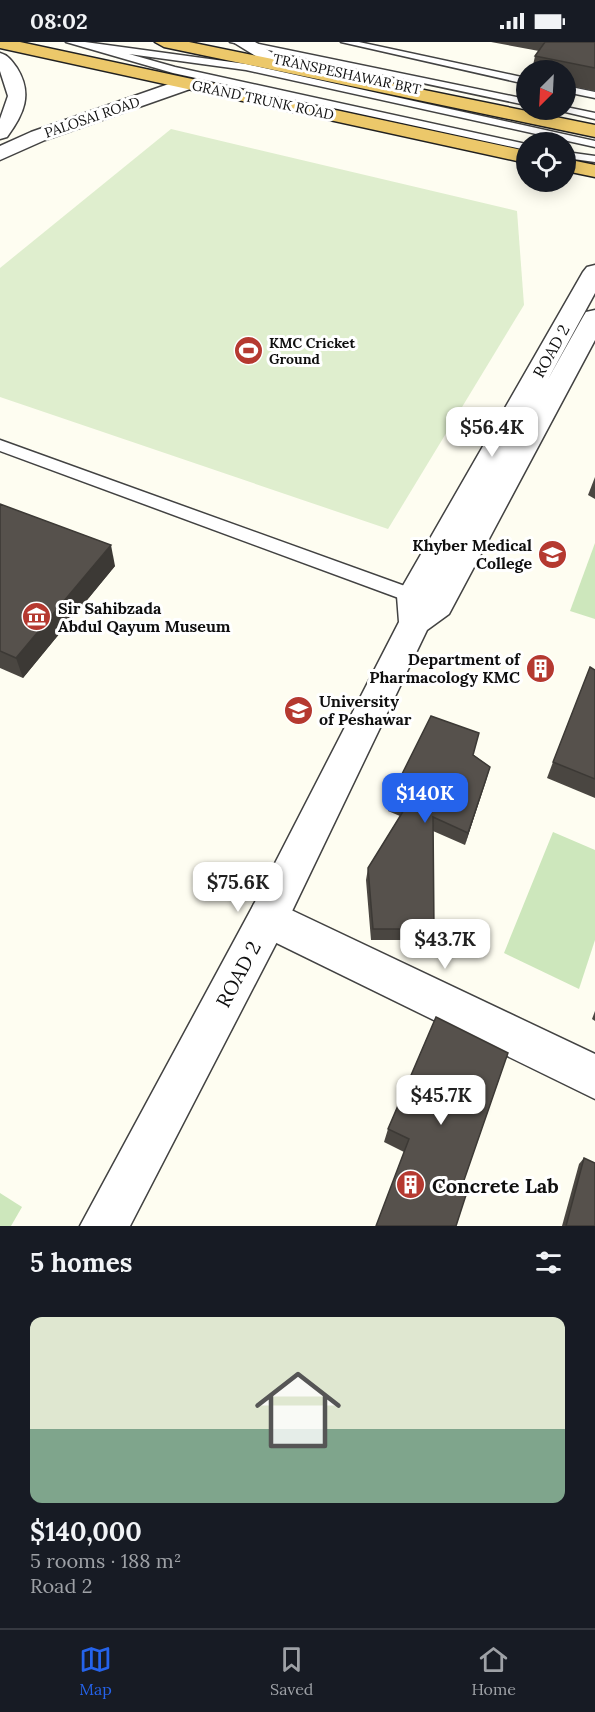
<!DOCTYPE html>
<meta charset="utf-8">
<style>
:root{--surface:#171b24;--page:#242831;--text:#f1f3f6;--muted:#9ea1a6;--line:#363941;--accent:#2563eb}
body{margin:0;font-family:Lora,serif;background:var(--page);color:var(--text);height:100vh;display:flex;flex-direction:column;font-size:22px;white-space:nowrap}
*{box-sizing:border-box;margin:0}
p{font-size:20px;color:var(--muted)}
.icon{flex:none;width:33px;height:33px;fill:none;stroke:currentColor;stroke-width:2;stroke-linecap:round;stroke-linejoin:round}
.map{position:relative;height:1184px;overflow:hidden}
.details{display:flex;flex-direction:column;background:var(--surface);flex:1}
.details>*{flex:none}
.needle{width:39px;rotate:204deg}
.tools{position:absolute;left:516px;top:18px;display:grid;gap:12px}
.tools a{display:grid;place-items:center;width:60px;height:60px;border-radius:50%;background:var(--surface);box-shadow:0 3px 15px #0003;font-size:30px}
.price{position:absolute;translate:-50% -51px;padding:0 14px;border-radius:12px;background:#fff;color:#222;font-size:20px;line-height:39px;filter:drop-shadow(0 2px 3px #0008)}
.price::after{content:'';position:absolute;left:50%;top:36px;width:18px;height:14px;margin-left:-9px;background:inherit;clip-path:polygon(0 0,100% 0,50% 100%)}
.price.on{background:var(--accent);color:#fff}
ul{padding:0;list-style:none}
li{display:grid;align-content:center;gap:12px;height:318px;padding:0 30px}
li+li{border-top:2px solid var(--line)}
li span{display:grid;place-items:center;height:186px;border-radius:12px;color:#555}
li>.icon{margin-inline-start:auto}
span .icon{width:108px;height:108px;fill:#fffc;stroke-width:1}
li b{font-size:26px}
h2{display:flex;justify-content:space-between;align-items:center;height:72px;padding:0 30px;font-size:26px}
.status{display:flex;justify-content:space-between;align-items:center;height:42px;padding:0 30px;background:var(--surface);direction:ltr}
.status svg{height:16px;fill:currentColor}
.dock{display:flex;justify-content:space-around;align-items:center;height:84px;border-top:2px solid var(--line);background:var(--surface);font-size:16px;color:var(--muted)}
.dock a{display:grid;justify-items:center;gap:3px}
.dock .on{color:var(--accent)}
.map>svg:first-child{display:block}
.green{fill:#cde7bc}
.pitch{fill:#dfeece}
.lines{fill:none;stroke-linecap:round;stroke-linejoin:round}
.service-casing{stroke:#424242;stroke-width:3}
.minor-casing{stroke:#424242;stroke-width:3}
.tertiary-casing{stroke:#424242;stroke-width:3}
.trunk-casing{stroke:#202020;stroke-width:3}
.service{fill:#fff;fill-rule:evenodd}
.minor{fill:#fff;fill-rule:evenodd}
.tertiary{fill:#fff;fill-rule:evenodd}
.trunk{fill:#ecc86a;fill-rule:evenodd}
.wall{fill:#4a4641}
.shaded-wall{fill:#3c3935}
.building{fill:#56514c;stroke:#3c3935;stroke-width:1.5}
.labels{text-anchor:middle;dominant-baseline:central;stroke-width:6;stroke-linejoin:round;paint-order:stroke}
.far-street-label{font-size:14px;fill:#0f0f0f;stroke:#fff}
.far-poi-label{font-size:14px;font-weight:bold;fill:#0f0f0f;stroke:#fff;text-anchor:start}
.street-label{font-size:16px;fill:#0f0f0f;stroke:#fff}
.poi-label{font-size:16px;font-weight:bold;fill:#0f0f0f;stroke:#fff;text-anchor:end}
.near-street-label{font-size:20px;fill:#0f0f0f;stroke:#fff}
.near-poi-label{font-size:20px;font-weight:bold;fill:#0f0f0f;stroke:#fff;text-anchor:start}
</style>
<div class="status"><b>08:02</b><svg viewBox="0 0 49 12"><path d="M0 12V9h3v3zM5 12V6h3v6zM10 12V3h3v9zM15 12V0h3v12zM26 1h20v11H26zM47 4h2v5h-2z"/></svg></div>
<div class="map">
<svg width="595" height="1184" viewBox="0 0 595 1184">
<rect width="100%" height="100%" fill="#fefdf1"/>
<!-- green -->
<g class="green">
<polygon points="595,501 595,577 570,569"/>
<polygon points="553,790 595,808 595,898 579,947 504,911"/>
<polygon points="0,1151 22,1165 11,1184 0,1184"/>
</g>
<!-- pitch -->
<polygon class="pitch" points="171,87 517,169 524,263 388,487 0,355 0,226"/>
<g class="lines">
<defs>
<g id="service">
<polygon points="66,0 85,0 246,22 595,99 595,105 246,28 129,12 175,25 526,102 526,108 173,31"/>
<polygon points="230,0 249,0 526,57 526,63"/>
<polygon points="341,0 359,0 526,36 526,42"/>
<polygon points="566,44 595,50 595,56 566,50"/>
<polygon points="566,65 595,71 595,77 557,68"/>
<polygon points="566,110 595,114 595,120 566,116"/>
<polygon points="0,398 427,552 430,557 427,562 415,562 0,409"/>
</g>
<polygon id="minor" points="268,857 595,1012 595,1057 254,890 248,876 254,862"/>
<g id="tertiary">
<polygon points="233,0 255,0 293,24 284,29 278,28"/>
<path d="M0,11C8,13 12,19 17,26C33,52 24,72 7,95L0,97V77L8,54L0,29Z"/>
<polygon points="186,36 195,42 193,46 45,98 0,118 0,104 31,90"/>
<polygon points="595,223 595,251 547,339 583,275 586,270 595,268 595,298 449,572 427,588 282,890 130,1184 80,1184 254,862 399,580 397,554 583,230 587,225"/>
</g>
<g id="trunk">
<polygon points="0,0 20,0 526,109 526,121 0,6"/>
<polygon points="155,0 189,0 595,83 595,95 164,5"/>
<polygon points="566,117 595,123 595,135 566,129"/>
</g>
</defs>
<!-- service casing -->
<use href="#service" class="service-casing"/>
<!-- minor casing -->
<use href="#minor" class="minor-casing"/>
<!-- tertiary casing -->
<use href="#tertiary" class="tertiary-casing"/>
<!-- trunk casing -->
<use href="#trunk" class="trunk-casing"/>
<!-- service -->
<use href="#service" class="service"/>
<!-- minor -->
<use href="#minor" class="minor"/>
<!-- tertiary -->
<use href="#tertiary" class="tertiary"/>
<!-- trunk -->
<use href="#trunk" class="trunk"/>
</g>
<!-- wall -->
<g class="wall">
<polygon points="491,0 595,0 595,49 566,43 566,28 532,28 535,14 539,9"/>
<polygon points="595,435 595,457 588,453"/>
<polygon points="0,462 115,524 23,636 0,626"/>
<polygon points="595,628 595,756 547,736 553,720"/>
<polygon points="474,713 490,725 465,803 433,789 434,887 431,898 371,898 366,838 368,826 400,774 388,769 390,756"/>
<polygon points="595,969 595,979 592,977"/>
<polygon points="436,975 462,1144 404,1110 384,1100 388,1087"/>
<polygon points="584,1116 595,1184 562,1184 579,1122"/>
</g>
<!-- shaded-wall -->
<g class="shaded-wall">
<polygon points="111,503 115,524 23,636 16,616"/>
<polygon points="490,725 486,739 465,803 468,791"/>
</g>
<!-- building -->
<g class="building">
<polygon points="545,0 595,0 595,26 535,14"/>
<polygon points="0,462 111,503 16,616 0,609"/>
<polygon points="590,625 595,628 595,737 553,720"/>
<polygon points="431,674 479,691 473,713 490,725 468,791 433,775 434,887 373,887 368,826 407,763 390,756"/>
<polygon points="436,975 508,1011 462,1144 468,1147 456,1184 376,1184 409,1097 388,1087"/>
<polygon points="584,1116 595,1121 595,1184 566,1184"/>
</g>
<!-- icons -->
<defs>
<symbol id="stadium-disc" viewBox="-11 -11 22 22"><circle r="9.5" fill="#b53930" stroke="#fff"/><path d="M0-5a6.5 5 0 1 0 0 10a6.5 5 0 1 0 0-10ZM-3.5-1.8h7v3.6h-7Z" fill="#fff"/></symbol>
<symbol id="university-disc" viewBox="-11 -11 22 22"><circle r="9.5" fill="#b53930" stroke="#fff"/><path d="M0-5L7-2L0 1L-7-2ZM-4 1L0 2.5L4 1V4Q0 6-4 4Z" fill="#fff"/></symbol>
<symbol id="museum-disc" viewBox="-11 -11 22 22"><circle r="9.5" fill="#b53930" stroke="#fff"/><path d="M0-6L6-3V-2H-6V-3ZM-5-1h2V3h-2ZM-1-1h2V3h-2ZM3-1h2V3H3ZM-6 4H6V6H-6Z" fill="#fff"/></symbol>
<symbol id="building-disc" viewBox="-11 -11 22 22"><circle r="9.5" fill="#b53930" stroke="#fff"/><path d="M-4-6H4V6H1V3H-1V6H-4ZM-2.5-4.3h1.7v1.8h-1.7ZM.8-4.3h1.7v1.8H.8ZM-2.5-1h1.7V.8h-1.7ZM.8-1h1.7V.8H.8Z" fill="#fff"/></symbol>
</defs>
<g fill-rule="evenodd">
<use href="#stadium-disc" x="232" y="292" width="33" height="33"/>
<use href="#university-disc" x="536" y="496" width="33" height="33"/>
<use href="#museum-disc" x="20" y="558" width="33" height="33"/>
<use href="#building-disc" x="524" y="610" width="33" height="33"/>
<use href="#university-disc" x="282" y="652" width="33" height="33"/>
<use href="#building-disc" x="394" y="1126" width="33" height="33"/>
</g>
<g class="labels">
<!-- far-street labels -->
<g class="far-street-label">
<text transform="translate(347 32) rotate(12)">TRANSPESHAWAR BRT</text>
<text transform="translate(263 58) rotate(12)">GRAND TRUNK ROAD</text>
<text transform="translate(92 75) rotate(-19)">PALOSAI ROAD</text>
</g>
<!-- far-poi labels -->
<g class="far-poi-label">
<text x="269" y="301">KMC Cricket<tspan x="269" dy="16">Ground</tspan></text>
</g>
<!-- street labels -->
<g class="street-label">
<text transform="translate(551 309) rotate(-61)">ROAD 2</text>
</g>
<!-- poi labels -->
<g class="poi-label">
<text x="532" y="503">Khyber Medical<tspan x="532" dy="18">College</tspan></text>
<text x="58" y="566" text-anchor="start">Sir Sahibzada<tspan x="58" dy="18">Abdul Qayum Museum</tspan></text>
<text x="520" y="617">Department of<tspan x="520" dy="18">Pharmacology KMC</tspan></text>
<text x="319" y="659" text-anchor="start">University<tspan x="319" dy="18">of Peshawar</tspan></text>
</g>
<!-- near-street labels -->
<g class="near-street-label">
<text transform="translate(238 932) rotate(-62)">ROAD 2</text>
</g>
<!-- near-poi labels -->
<g class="near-poi-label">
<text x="432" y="1143">Concrete Lab</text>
</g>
</g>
</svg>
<div class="tools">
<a><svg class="needle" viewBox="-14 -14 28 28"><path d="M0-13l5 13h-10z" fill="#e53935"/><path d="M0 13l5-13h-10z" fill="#9ea1a6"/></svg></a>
<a><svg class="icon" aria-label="locate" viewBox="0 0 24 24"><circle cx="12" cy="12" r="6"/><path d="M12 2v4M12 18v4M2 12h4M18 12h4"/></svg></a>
</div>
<b class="price" style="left:492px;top:416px">$56.4K</b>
<b class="price on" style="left:425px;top:782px">$140K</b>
<b class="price" style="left:238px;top:871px">$75.6K</b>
<b class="price" style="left:445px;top:928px">$43.7K</b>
<b class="price" style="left:441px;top:1084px">$45.7K</b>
</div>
<section class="details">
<h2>5 homes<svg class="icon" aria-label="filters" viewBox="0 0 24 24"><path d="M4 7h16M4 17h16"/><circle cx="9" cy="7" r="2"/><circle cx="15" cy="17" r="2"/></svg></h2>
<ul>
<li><span style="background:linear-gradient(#dfe7d0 60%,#7fa58c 0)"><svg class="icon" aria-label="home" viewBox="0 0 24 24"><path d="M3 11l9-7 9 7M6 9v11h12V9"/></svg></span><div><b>$140,000</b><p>5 rooms · 188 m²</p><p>Road 2</p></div></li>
</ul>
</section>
<nav class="dock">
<a class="on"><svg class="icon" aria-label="map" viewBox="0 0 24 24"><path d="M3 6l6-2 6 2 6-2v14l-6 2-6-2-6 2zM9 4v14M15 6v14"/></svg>Map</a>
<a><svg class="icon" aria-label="saved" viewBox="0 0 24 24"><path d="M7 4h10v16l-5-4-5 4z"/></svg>Saved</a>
<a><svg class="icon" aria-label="home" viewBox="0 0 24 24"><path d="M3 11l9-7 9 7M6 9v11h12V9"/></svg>Home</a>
</nav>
